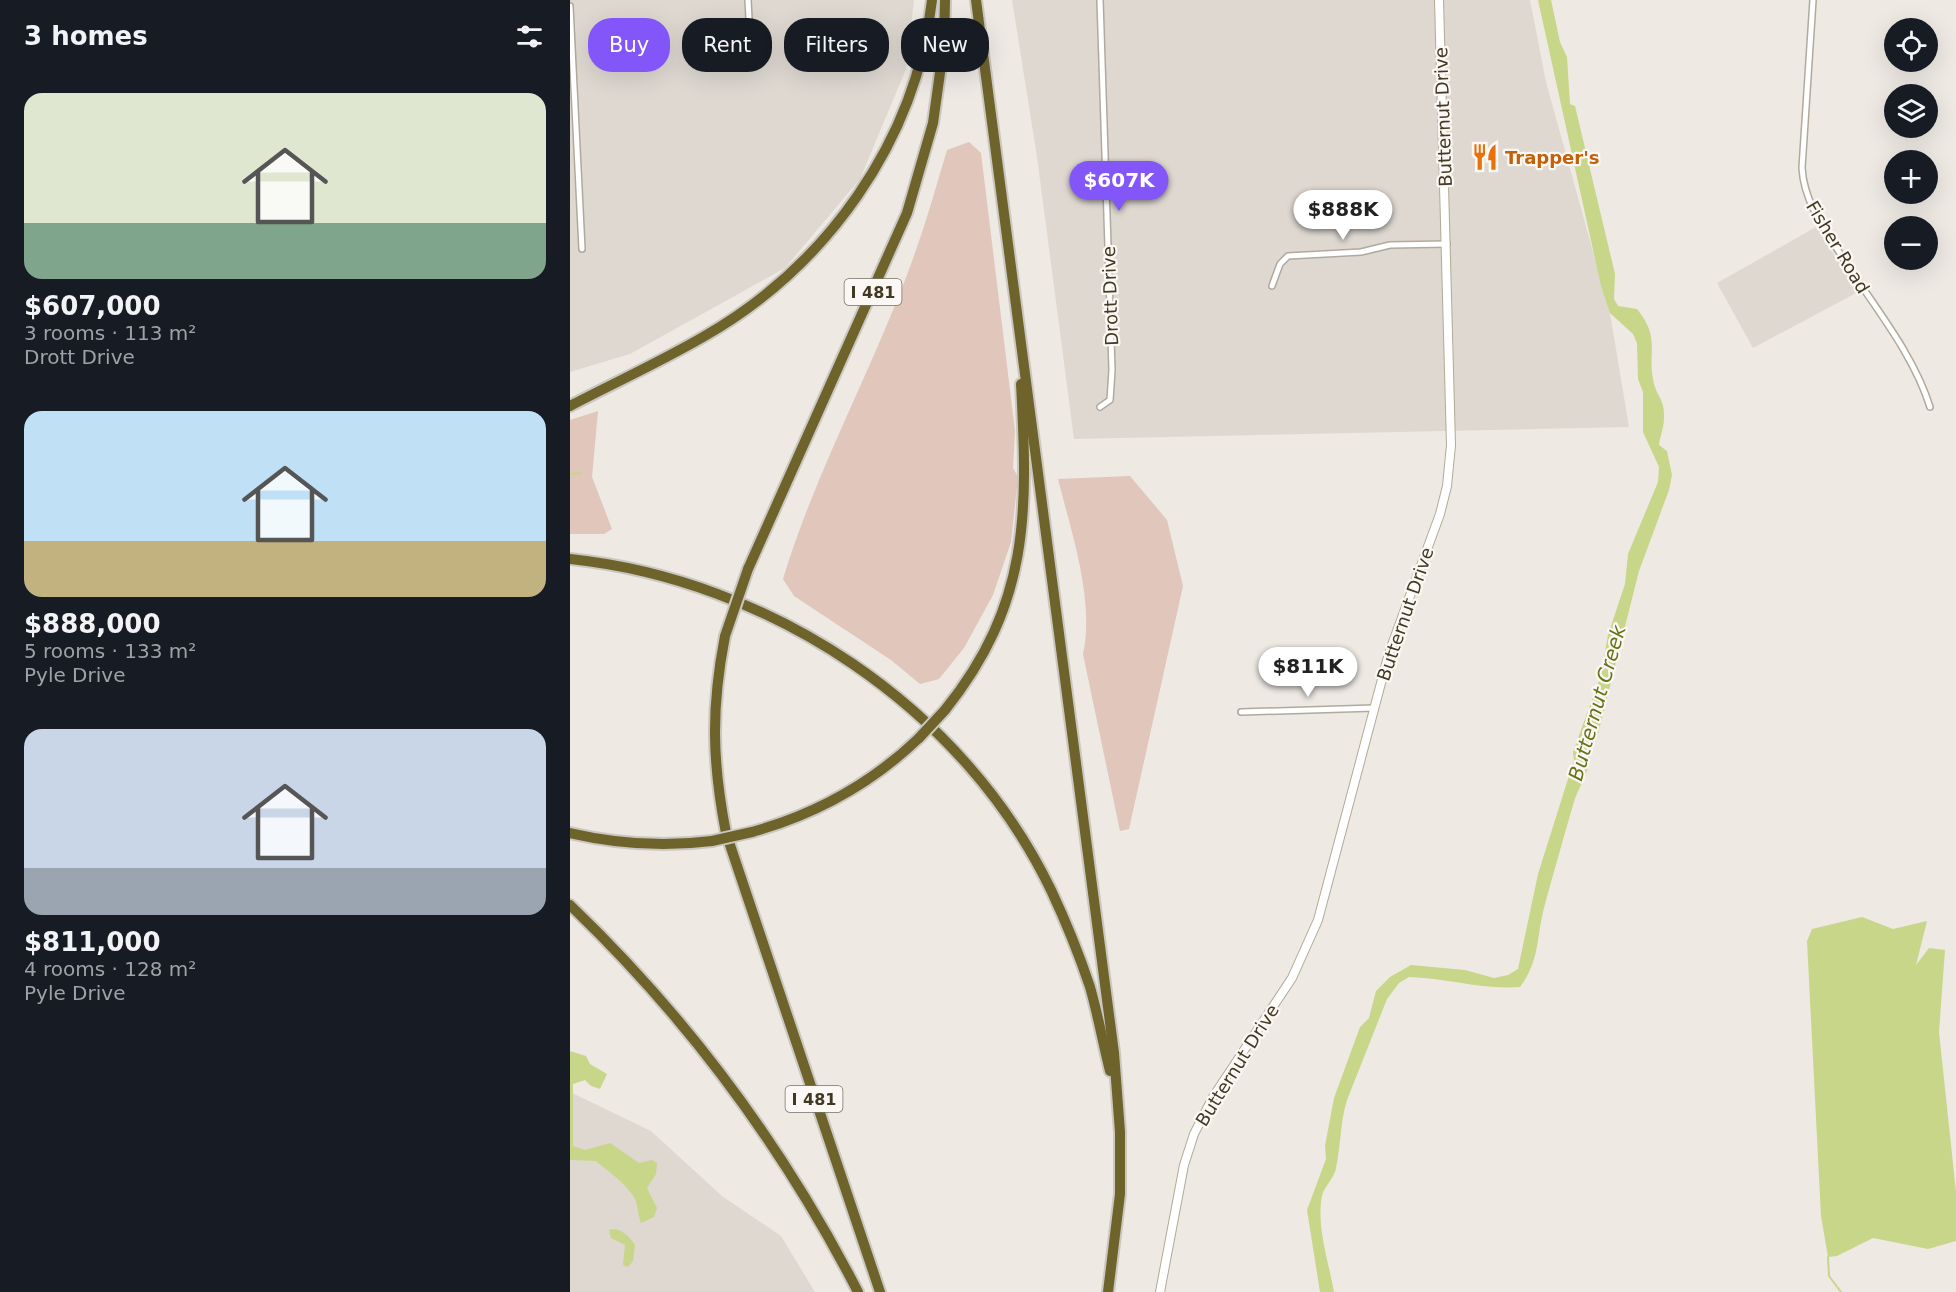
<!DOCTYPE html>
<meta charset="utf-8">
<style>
:root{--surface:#171b24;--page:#20242c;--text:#f1f3f6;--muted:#9ea1a6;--accent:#8356f9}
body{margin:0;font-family:"DejaVu Sans",sans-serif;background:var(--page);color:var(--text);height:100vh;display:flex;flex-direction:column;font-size:22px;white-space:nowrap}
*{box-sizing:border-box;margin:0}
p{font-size:20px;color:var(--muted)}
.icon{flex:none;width:33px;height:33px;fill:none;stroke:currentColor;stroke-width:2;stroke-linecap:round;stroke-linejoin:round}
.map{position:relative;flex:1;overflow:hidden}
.drawer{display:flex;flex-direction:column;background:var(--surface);width:570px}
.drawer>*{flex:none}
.hud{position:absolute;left:18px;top:18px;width:570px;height:54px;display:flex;gap:12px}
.controls{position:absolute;left:1314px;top:18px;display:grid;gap:12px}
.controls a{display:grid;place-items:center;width:54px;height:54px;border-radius:50%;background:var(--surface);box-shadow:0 6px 24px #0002;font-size:30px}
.price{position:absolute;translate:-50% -51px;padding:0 14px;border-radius:21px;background:#fff;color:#222;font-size:20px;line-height:39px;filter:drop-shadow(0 2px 3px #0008)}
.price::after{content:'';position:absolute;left:50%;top:36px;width:18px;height:14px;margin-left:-9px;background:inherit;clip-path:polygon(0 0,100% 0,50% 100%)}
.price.active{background:var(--accent);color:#fff}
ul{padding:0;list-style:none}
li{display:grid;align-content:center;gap:12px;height:318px;padding:0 24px}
li span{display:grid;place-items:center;height:186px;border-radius:18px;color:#555}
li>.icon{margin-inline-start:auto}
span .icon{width:108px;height:108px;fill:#fffc;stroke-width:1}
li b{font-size:26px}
h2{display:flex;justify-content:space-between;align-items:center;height:72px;padding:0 24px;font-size:26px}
.pill{padding:0 21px;border-radius:24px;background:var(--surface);box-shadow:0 6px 24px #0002;font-size:21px;line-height:54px}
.pill.active{background:var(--accent);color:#fff}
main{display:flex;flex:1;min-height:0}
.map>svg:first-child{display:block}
.built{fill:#ded8d1}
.green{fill:#e0c6bb}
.water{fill:#c8d689}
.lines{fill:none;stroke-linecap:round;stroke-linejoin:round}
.stream{stroke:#c8d689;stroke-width:2}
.street-casing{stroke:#b0aa9e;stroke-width:8}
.secondary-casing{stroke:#b2aa98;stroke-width:10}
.highway-casing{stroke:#cac8c1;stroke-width:14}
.street{stroke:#fff;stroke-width:5}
.secondary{stroke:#fff;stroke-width:8}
.highway{stroke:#6f632c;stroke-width:10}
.highway-bridge-casing{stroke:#cac8c1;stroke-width:14;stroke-linecap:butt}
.highway-bridge{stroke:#6f632c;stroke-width:10}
.labels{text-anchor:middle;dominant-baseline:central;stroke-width:4.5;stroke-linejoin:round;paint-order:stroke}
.shield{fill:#faf7f4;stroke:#787261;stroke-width:1.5}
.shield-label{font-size:16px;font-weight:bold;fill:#413922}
.street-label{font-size:18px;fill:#413922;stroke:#faf7f4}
.food-label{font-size:18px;font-weight:bold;fill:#c56008;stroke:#faf7f4;text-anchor:start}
.water-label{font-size:20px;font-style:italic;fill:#637517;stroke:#faf7f4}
</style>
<main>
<section class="drawer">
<h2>3 homes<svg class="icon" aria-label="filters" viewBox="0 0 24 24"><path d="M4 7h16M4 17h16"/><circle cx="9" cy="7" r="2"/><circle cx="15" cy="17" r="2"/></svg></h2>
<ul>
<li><span style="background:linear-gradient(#dfe7d0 70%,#7fa58c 0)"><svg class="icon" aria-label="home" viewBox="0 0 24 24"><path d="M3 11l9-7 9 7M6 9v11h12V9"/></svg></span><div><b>$607,000</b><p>3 rooms · 113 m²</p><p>Drott Drive</p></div></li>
<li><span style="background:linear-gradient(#bfe0f5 70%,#c2b280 0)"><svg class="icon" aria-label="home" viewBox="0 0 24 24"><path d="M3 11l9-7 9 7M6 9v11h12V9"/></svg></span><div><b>$888,000</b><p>5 rooms · 133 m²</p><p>Pyle Drive</p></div></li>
<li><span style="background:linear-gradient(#c9d6e8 75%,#9aa5b1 0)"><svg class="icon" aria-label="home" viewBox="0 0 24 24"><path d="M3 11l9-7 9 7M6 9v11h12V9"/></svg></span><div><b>$811,000</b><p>4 rooms · 128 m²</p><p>Pyle Drive</p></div></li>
</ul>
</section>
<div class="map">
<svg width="1386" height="1292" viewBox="0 0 1386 1292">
<rect width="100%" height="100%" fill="#eee9e3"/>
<!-- built -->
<g class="built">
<polygon points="0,0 344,0 336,69 290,179 215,268 60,354 0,372"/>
<polygon points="442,0 960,0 976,82 1040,313 1059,427 504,439 467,157"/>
<polygon points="1246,227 1288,292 1183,348 1147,283"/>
<polygon points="0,1092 81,1131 152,1196 211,1236 245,1292 0,1292"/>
</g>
<!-- green -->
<g class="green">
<path d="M399,142L411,153L445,431L443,468L448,477L441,542L423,595L394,648L369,679L350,684L321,660L224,596L213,579C243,480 292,389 330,293C349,246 363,198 377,150Z"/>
<polygon points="28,411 22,477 42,529 34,534 0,534 0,420"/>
<path d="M560,476L597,520L613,586L559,829L550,831L513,654C525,601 501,531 488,479Z"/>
</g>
<!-- water -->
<g class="water">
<path d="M968,0H981L990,42L997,57L1000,104L1005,106L1045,274L1044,299L1048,306L1067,309C1092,340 1076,352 1084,384C1088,398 1095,400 1094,418C1094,428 1090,436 1089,445L1097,451L1102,475L1099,490L1069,571L1027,738L1019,749C1023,770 1008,786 1003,805C993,840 983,874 974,908C966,939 970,960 950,987C913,990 876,978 839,977L829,983L817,999L777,1100C770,1122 771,1145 766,1168C764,1179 754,1186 752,1196C746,1226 759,1263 764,1292H750L737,1210L756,1159L755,1146L764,1098L790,1027L799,1018L806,991L820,977L841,965L895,970L924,978L938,975L948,969L968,874L1004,760L1003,752L1031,675L1038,635L1055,584L1058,554L1088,482L1089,467L1073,432V392L1068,379L1067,343L1063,334L1040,313L1031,286Z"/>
<polygon points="1292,917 1323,929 1357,921 1346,965 1359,948 1375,950 1369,1032 1386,1192 1386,1241 1358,1249 1303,1238 1267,1256 1258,1257 1251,1216 1237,941 1242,929"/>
<path d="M0,1051L16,1056L20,1064L37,1074L30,1089L21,1086L15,1080L3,1084V1146L15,1150L40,1143L69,1163L82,1160L87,1163L86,1174L77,1188L87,1208L84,1217L71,1223C68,1215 68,1206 65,1199C57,1184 39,1172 26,1161L0,1160Z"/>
<path d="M42,1229C52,1229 59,1236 65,1245L63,1261L58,1267L53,1265L55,1245L41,1238L39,1230Z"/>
</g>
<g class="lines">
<!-- stream -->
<g class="stream">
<polyline points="0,474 11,473"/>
<polyline points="1258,1257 1259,1276 1271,1292"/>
</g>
<defs>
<g id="street">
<polyline points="178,0 181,56"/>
<polyline points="530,0 542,370 540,400 530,407"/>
<path d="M1243,0L1232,168C1234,201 1253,227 1271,255C1301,303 1343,352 1360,407"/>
<polyline points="0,6 12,249"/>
<polyline points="702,286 710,264 718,256 791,252 820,245 877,244"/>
<polyline points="671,712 804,708"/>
</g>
<polyline id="secondary" points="590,1292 614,1165 624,1134 643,1097 722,978 748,920 819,653 870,514 877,486 881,445 869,0"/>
<g id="highway">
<polyline points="406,0 544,1053 550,1132 550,1194 538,1292"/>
<path d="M0,406C44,383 90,362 133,337C256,267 346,142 362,0"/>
<path d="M0,559C200,580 393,707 481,890C496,922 509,954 520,987C528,1015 533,1043 540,1071"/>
<polyline points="178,569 337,213 363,123 374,44 375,0"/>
<path d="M155,636C141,708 142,761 156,833L310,1292"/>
<path d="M375,710C460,604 458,513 451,384"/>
<path d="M182,832C247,814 301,784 349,738"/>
<path d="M0,833C47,844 94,847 142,841"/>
<path d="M0,905C117,1017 214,1148 288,1292"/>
</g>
</defs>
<!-- street casing -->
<use href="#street" class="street-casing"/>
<!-- secondary casing -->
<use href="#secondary" class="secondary-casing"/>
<!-- highway casing -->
<use href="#highway" class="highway-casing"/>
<!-- street -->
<use href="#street" class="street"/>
<!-- secondary -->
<use href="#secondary" class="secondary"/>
<!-- highway -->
<use href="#highway" class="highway"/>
<defs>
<g id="highway-bridge">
<polyline points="155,636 178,569"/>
<polyline points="349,738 375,710"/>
<polyline points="142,841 182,832"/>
</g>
</defs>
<!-- highway-bridge casing -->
<use href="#highway-bridge" class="highway-bridge-casing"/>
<!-- highway-bridge -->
<use href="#highway-bridge" class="highway-bridge"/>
</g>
<!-- icons -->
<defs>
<symbol id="restaurant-bare" viewBox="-9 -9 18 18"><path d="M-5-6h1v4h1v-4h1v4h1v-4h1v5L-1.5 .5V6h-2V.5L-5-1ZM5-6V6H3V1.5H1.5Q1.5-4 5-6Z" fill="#e8710a" stroke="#faf7f4" stroke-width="2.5" paint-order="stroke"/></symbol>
</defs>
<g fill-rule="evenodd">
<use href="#restaurant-bare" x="896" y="138" width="38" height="38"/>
</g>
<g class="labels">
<!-- shield labels -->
<g class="shield">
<rect x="274.5" y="279" width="57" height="26" rx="4.5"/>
<rect x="215.5" y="1086" width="57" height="26" rx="4.5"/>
</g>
<g class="shield-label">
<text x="303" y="292">I 481</text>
<text x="244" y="1099">I 481</text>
</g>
<!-- street labels -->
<g class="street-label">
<text transform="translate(873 117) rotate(-92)">Butternut Drive</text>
<text transform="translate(1268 247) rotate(59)">Fisher Road</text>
<text transform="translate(540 296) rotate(-92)">Drott Drive</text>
<text transform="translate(835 614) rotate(-71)">Butternut Drive</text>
<text transform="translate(667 1065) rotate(-58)">Butternut Drive</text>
</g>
<!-- food labels -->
<g class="food-label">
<text x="935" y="157">Trapper's</text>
</g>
<!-- water labels -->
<g class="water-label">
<text transform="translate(1027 703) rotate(-74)">Butternut Creek</text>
</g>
</g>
</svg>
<div class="controls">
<a><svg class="icon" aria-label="locate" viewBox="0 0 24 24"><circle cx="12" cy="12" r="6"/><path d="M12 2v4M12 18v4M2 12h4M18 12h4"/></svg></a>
<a><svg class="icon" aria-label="layers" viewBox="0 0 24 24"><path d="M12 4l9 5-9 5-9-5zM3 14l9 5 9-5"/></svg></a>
<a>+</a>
<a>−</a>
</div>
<b class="price active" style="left:549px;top:212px">$607K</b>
<b class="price" style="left:773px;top:241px">$888K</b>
<b class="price" style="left:738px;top:698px">$811K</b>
<div class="hud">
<a class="pill active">Buy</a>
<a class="pill">Rent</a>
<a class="pill">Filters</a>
<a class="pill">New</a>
</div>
</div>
</main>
